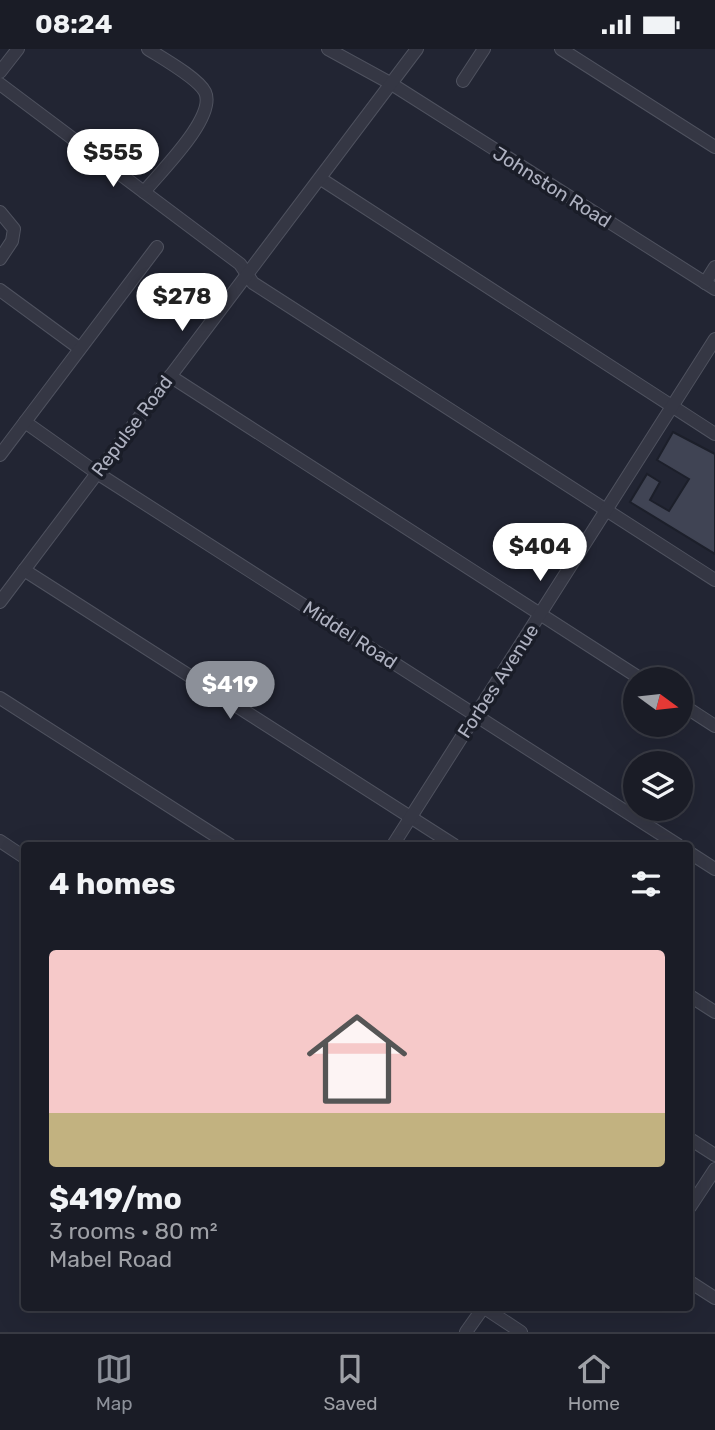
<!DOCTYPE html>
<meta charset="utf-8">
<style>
:root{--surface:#1a1c26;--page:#23252e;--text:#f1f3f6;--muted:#9fa1a7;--line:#383a43;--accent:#8c9099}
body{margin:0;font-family:Rubik,sans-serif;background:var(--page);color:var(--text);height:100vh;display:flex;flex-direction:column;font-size:26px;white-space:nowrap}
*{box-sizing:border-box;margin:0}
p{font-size:23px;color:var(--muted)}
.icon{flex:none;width:38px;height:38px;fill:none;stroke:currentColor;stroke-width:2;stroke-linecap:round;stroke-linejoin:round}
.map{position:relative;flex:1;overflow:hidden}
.side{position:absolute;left:21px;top:793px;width:672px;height:469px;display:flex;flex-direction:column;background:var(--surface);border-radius:7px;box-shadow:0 7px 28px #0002,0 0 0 2px var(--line)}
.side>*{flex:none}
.needle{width:46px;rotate:105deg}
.fabs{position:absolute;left:623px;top:618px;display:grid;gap:14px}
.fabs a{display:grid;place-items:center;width:70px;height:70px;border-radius:50%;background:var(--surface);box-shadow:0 7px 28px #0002,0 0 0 2px var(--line);font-size:35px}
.price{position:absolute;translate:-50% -60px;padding:0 16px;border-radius:24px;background:#fff;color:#222;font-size:23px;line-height:46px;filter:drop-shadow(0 2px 4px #0008)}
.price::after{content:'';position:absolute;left:50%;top:42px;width:21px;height:16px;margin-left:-10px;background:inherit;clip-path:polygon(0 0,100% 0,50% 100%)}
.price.active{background:var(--accent);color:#fff}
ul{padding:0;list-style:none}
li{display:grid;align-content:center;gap:14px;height:371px;padding:0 28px}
li span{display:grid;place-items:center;height:217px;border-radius:7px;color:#555}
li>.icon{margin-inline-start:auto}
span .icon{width:126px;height:126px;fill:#fffc;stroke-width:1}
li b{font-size:30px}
h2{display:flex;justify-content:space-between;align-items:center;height:84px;padding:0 28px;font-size:30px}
.status{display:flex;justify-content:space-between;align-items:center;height:49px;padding:0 35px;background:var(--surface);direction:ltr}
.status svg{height:19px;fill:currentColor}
.tab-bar{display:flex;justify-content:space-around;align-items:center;height:98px;border-top:2px solid var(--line);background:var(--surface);font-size:19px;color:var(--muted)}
.tab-bar a{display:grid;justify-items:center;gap:4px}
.tab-bar .active{color:var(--accent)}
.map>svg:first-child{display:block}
.building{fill:#404454;stroke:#1c1f2a;stroke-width:2}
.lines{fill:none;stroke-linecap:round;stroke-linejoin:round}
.minor-casing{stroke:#4f525f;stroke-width:14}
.minor{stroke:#353744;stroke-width:12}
.labels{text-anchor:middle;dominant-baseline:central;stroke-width:7;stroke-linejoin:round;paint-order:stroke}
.street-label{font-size:19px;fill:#afb2c1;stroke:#1a1d28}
</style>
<div class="status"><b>08:24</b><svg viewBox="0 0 49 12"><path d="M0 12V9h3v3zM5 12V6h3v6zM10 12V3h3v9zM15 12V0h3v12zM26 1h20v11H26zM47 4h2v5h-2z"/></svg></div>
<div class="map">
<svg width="715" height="1283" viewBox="0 0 715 1283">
<rect width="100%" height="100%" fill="#222533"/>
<!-- building -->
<polygon class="building" points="673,383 715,405 715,505 630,453 647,425 660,433 650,451 669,462 689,430 657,411"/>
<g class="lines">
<defs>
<g id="minor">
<polyline points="328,0 390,34 715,240"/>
<polyline points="561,0 715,98"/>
<polyline points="0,23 18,0"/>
<polyline points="463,32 484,0"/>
<polyline points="0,35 240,215 253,234 715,531"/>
<polyline points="321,130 715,385"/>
<path d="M144,143C160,123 217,68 205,43C198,29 162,9 148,0"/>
<polyline points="0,163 14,180 12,192 0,210"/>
<polyline points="705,234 715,218"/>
<polyline points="0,241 79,299"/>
<polyline points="170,327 641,630"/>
<polyline points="25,373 97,424 678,796"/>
<polyline points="0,406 157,198"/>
<polyline points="24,521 454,796"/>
<polyline points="0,553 417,0"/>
<polyline points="0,649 230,796"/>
<polyline points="681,655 715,677"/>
<polyline points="0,792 24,808"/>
<polyline points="393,796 715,290"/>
<polyline points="690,804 715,820"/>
<polyline points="690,947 715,963"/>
<polyline points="690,1090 715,1106"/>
<polyline points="690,1158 715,1120"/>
<polyline points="690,1233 715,1249"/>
<polyline points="483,1258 521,1283"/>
<polyline points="466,1283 483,1259"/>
</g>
</defs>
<!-- minor casing -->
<use href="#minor" class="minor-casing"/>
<!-- minor -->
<use href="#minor" class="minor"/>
</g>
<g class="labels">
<!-- street labels -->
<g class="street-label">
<text transform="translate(552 138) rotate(32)">Johnston Road</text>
<text transform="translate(132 377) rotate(-53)">Repulse Road</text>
<text transform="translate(350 586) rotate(33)">Middel Road</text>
<text transform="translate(498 632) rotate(-57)">Forbes Avenue</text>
</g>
</g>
</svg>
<div class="fabs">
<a><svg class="needle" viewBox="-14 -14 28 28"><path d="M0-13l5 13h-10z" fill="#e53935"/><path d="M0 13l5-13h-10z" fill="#9fa1a7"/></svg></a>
<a><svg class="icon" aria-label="layers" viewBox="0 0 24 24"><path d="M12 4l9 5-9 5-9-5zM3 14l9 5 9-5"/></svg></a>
</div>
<b class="price" style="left:113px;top:140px">$555</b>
<b class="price" style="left:182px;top:284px">$278</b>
<b class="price" style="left:540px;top:534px">$404</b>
<b class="price active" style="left:230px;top:672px">$419</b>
<section class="side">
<h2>4 homes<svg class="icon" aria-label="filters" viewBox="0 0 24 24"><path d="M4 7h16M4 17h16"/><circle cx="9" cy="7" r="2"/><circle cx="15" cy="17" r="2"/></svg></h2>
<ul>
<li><span style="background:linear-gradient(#f6c9c9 75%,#c2b280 0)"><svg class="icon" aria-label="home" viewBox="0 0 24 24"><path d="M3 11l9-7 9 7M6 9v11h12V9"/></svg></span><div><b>$419/mo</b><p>3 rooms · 80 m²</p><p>Mabel Road</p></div></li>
</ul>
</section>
</div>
<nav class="tab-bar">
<a class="active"><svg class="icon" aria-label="map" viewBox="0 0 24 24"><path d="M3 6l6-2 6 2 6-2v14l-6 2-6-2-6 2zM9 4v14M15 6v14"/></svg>Map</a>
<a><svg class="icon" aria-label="saved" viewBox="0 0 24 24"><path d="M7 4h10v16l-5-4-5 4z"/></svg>Saved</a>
<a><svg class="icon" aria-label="home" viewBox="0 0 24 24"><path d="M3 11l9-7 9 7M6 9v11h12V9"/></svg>Home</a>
</nav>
